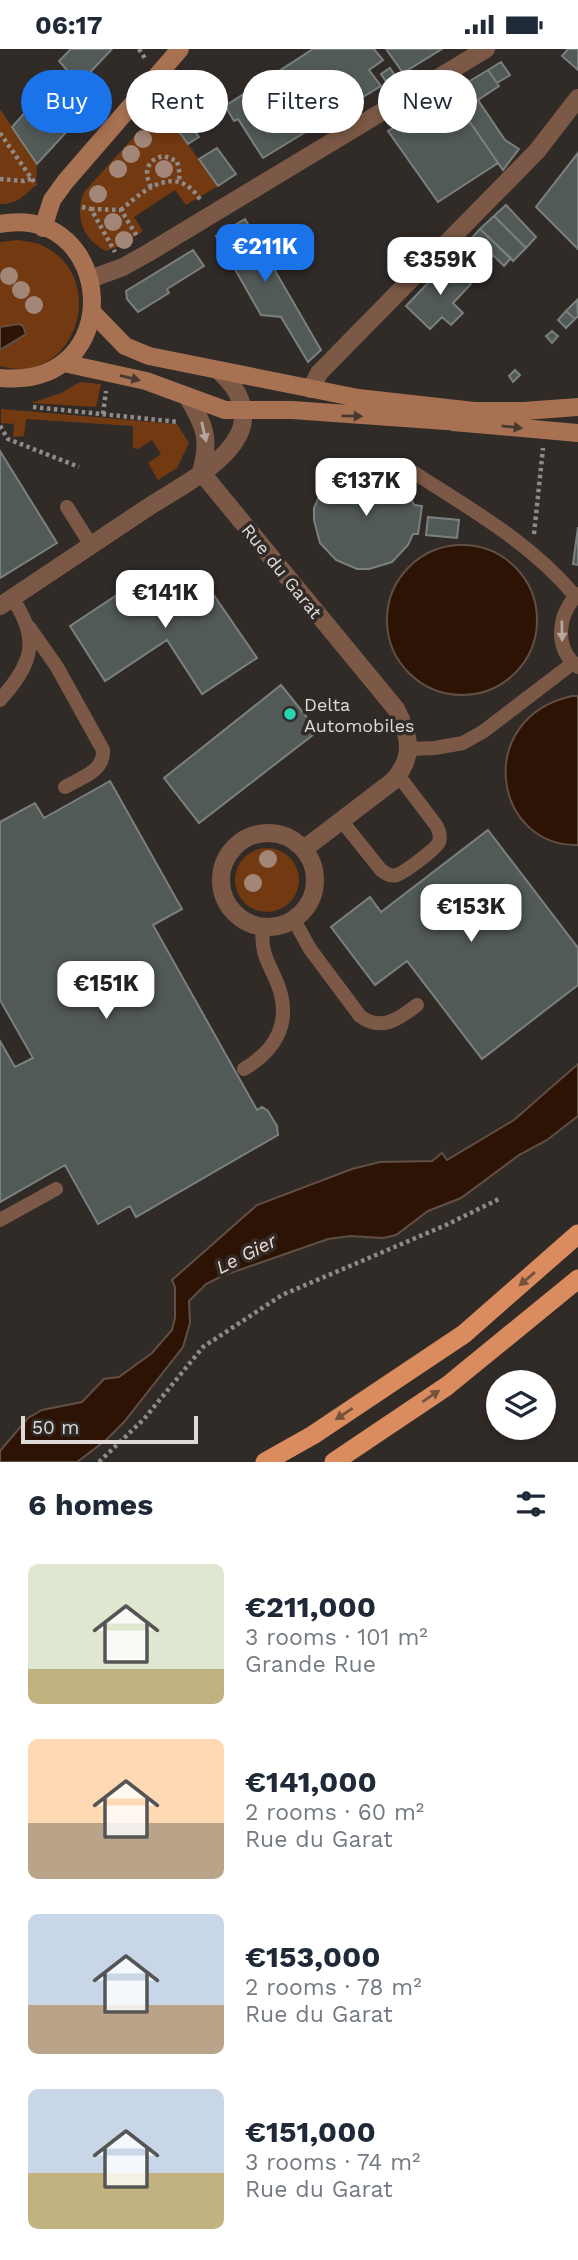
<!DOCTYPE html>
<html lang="en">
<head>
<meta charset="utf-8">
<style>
	body { margin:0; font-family:"Work Sans",sans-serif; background:#f6f6f7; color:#1f2937; height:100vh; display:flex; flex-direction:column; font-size:26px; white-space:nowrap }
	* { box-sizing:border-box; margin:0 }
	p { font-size:23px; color:#747a83 }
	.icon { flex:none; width:38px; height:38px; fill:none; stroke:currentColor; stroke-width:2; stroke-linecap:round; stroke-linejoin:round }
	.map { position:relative; height:1413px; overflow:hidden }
	.sheet { display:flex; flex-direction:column; background:#fff; flex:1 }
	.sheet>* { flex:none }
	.banner { position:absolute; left:21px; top:21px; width:537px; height:63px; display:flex; gap:14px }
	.fabs { position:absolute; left:486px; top:1321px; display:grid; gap:14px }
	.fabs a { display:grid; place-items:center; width:70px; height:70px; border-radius:50%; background:#fff; box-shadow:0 4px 10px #0003; font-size:35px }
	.scale { position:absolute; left:21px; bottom:18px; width:177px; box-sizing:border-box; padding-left:7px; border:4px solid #dedad8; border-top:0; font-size:19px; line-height:24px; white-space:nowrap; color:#dedad8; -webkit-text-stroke:5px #312b28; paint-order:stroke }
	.price { position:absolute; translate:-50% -60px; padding:0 16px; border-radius:14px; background:#fff; color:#222; font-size:23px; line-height:46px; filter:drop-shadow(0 2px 4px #0008) }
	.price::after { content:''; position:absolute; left:50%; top:42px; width:21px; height:16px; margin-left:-10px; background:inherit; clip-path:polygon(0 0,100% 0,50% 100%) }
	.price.current { background:#1a73e8; color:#fff }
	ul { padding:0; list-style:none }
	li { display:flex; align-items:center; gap:21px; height:175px; padding:0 28px }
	li span { display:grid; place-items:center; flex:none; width:196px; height:140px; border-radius:10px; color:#555 }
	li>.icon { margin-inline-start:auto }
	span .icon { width:84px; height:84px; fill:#fffc; stroke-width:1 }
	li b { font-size:30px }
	h2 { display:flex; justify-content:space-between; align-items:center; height:84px; padding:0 28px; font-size:30px }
	.tag { padding:0 24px; border-radius:32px; background:#fff; box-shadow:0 4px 10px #0003; font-size:24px; line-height:63px }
	.tag.current { background:#1a73e8; color:#fff }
	.status { display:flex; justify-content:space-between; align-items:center; height:49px; padding:0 35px; background:#fff; direction:ltr }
	.status svg { height:19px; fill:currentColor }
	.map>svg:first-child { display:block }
	.green { fill:#733910 }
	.water { fill:#2c1304; stroke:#614f44; stroke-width:2 }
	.building { fill:#525a57; stroke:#79807e; stroke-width:2 }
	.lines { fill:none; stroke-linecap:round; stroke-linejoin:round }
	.path { stroke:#8f8b88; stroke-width:4.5; stroke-dasharray:3.5 3.5; stroke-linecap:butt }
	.service { stroke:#7c5946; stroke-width:14 }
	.minor { stroke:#7c5946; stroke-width:18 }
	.secondary { stroke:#a87252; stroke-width:18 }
	.trunk { stroke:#da8c5f; stroke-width:19 }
	.tree { fill:#a28678 }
	.oneway { fill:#493930 }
	.oneway2 { fill:#b7a69e }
	.oneway3 { fill:#75523e }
	.poi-dot { fill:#26d5ae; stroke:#312b28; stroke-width:2.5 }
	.labels { text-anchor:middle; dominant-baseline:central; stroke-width:7; stroke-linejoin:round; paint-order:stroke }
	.street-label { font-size:18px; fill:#dedad8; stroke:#312b28 }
	.poi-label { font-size:18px; fill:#dedad8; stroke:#312b28; text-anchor:start }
	.water-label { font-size:19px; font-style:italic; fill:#f3dcd0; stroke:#312b28 }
</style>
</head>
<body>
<div class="status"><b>06:17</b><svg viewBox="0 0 49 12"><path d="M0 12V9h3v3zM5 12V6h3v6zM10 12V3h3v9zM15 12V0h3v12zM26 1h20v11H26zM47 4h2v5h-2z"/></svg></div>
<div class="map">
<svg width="578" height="1413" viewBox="0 0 578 1413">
	<rect width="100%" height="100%" fill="#312b28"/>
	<path class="green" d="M161,58L218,137L186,156L175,141L134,168L143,182L120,197L106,202C83,190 74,168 84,143Z
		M0,60L37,115L36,136C24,147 17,155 0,155Z
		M18,191C25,192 33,193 39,195C113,226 75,340 0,317V193Z
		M80,333L101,335L96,358L31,354L61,344Z
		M1,360L177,375L189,394L177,419L158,431L148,414L161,405L152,391L138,400L133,399V377L26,370L24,387L13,388L14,375L1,374Z
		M235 831a32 32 0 1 1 64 0a32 32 0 1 1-64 0Z"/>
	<path class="water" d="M19,275L23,277L26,285L0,301V278Z
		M387 571a75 75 0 1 1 150 0a75 75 0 1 1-150 0Z
		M572,647H578V796C493,798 473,669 572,647Z
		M578,1015V1067L547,1091L519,1106L461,1149L428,1162L396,1186L383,1189L350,1187L328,1190L222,1227L206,1235L189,1252L190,1274L183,1298L124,1373L106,1391L77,1413H0V1402L28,1369L42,1361L82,1353L104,1330L119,1328L152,1304L172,1281L175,1269V1238L172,1231L257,1156L352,1120L380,1113L432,1112L442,1104L447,1111L514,1071Z"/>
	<path class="building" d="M71,0H112L79,35L59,12Z
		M374,0L383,11L369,21L381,37L263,109L238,70L234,72L225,57L313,0Z
		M386,0H442L403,24Z
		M568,0H578V21L562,7Z
		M501,13L510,26L497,34L488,21Z
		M390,19L396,28L387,34L381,25Z
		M488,21L499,37L478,51L505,91L519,100L503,121L450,44Z
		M192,24L217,61L192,79L199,88L188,95L161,58Z
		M450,44L498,114L438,153L388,82Z
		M39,48L71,78L37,115L12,78Z
		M217,99L236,125L218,137L199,110Z
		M578,104V200L536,158Z
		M506,156L536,188L526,199L494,167Z
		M494,167L526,199L513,212L480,180Z
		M245,170L321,301L308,313L281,268L261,266L216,187Z
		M480,180L511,209L504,217L493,206L475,225L456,206Z
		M193,201L204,217L167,240L169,244L138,263L127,250L126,242Z
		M448,213L471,235L453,254L463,264L451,276L442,268L430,280L406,257Z
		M577,251L578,267L575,270L566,262Z
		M566,262L575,270L566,279L558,271Z
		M552,282L558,287L552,294L546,287Z
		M515,321L520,326L513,333L509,327Z
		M0,402L57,494L0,529Z
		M361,418L383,421L393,427L408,443L414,456L422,457L418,485H413L408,496L392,513L369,520H357L336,511L320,494L314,471V459L323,439L340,424Z
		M428,468L459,471L457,489L426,486Z
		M578,478V516L573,515Z
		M173,526L194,532L213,545L257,609L202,645L167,591L105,632L70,577L135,534L158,527Z
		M281,636L318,682L199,774L164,729Z
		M110,732L182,860L153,876L257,1061L262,1058L268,1062L277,1077L278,1086L136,1168L130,1157L98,1175L65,1116L0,1153V992L15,1018L33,1009L0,951V773L35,754L44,769Z
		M488,781L578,899V936L482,1010L407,912L375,936L331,878L370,848L381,863Z"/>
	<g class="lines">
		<path class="path" d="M139,0L146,11
			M0,84L36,136
			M0,130L24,132L31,130
			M151,138C143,123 147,110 164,107L177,112L180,126L178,133
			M82,158L91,160L115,203
			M91,160L121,161L138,189
			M121,161C145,140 177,113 201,152
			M33,358L179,373
			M103,365L106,342
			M0,377L8,390L79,418
			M534,485L543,399
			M99,1413L144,1370L203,1298L282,1246L446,1176L499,1150"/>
		<path class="service" d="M410,421C468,459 531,493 576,548
			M67,458L91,496
			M578,545C558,565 553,599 578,618
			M29,578L57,618L103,701C105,722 80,729 65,738
			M0,651C32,615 41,591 12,549
			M409,700L435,699L463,694L484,682L573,614
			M341,771L381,821C386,825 391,828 397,826C405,823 436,800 439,793C441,787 439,781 436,776L398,726
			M294,871L310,900L360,967C381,983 399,970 417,956
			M244,1020C276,1001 292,974 278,936C269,913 260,905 263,879
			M0,1171L56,1140"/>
		<path class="minor" d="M90,230L123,218L148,204L486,0
			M311,340L319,324L537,102L578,49
			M187,347C204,376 211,389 201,423
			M201,423L396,660C410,686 415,708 393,732L304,800
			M0,557C49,524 98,492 147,459C174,441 223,417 238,387C251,362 238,339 219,322
			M221 831a47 47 0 1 1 94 0a47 47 0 1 1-94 0Z"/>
		<path class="secondary" d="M0,175C115,154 130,341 0,329
			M43,179L52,151L65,133L180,0
			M93,264L125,297L149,307L358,349L474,362H524L578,358
			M64,314L146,332L225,361H292L446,372L471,363
			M453,373L578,384"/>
		<path class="trunk" d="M265,1413L313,1386L464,1285L578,1185
			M334,1413L447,1337L578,1230"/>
	</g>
	<g class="tree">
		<circle cx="157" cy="74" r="9"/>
		<circle cx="143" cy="90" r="9"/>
		<circle cx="131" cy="105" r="9"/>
		<circle cx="118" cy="120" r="9"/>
		<circle cx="164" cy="120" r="9"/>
		<circle cx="98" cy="145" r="9"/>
		<circle cx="113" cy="173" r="9"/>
		<circle cx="124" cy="191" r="9"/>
		<circle cx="9" cy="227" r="9"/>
		<circle cx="21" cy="241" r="9"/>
		<circle cx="34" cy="256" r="9"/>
		<circle cx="268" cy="810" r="9"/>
		<circle cx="253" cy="834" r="9"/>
	</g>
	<defs><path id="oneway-solid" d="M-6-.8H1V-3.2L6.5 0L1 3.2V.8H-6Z" transform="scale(1.75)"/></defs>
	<g class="oneway">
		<use href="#oneway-solid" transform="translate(130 329) rotate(14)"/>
		<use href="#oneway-solid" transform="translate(352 367) rotate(1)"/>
		<use href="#oneway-solid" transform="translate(512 378) rotate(6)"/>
	</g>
	<g class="oneway2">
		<use href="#oneway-solid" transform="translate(204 383) rotate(77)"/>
		<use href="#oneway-solid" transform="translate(562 582) rotate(89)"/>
	</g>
	<g class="oneway3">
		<use href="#oneway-solid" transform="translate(527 1230) rotate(139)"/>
		<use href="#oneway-solid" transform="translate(431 1347) rotate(-34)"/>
		<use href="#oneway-solid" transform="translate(344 1365) rotate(146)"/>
	</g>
	<circle class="poi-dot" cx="290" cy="665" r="7"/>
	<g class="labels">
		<g class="street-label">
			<text transform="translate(282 522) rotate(51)">Rue du Garat</text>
		</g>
		<g class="poi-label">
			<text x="304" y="655">Delta<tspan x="304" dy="21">Automobiles</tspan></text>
		</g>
		<g class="water-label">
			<text transform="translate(246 1205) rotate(-27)">Le Gier</text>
		</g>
	</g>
</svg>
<div class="fabs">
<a><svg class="icon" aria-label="layers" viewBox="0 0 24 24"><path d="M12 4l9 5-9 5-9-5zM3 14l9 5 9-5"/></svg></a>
</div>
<div class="scale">50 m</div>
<b class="price current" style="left:265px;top:235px">€211K</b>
<b class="price" style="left:440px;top:248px">€359K</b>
<b class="price" style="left:366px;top:469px">€137K</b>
<b class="price" style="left:165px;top:581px">€141K</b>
<b class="price" style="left:471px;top:895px">€153K</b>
<b class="price" style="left:106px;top:972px">€151K</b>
<div class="banner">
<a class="tag current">Buy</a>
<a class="tag">Rent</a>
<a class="tag">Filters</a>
<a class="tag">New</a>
</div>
</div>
<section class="sheet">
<h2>6 homes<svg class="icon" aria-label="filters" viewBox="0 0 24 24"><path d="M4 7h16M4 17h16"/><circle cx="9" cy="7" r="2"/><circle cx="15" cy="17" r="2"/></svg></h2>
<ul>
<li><span style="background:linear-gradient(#dfe7d0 75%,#c2b280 0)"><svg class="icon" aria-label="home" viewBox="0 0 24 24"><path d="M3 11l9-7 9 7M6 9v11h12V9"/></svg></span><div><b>€211,000</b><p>3 rooms · 101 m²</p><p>Grande Rue</p></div></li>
<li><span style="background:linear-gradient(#ffd9b3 60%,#b9a48a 0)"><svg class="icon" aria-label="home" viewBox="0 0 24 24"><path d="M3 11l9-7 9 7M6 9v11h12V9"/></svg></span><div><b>€141,000</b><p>2 rooms · 60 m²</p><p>Rue du Garat</p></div></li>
<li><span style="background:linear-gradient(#c9d6e8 65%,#b9a48a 0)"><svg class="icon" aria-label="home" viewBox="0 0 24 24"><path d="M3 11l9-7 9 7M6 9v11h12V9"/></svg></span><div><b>€153,000</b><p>2 rooms · 78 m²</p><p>Rue du Garat</p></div></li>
<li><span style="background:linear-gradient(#c9d6e8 60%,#c2b280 0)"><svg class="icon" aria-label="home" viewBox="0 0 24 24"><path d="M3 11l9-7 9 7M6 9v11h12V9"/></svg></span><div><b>€151,000</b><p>3 rooms · 74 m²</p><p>Rue du Garat</p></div></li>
</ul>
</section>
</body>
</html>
